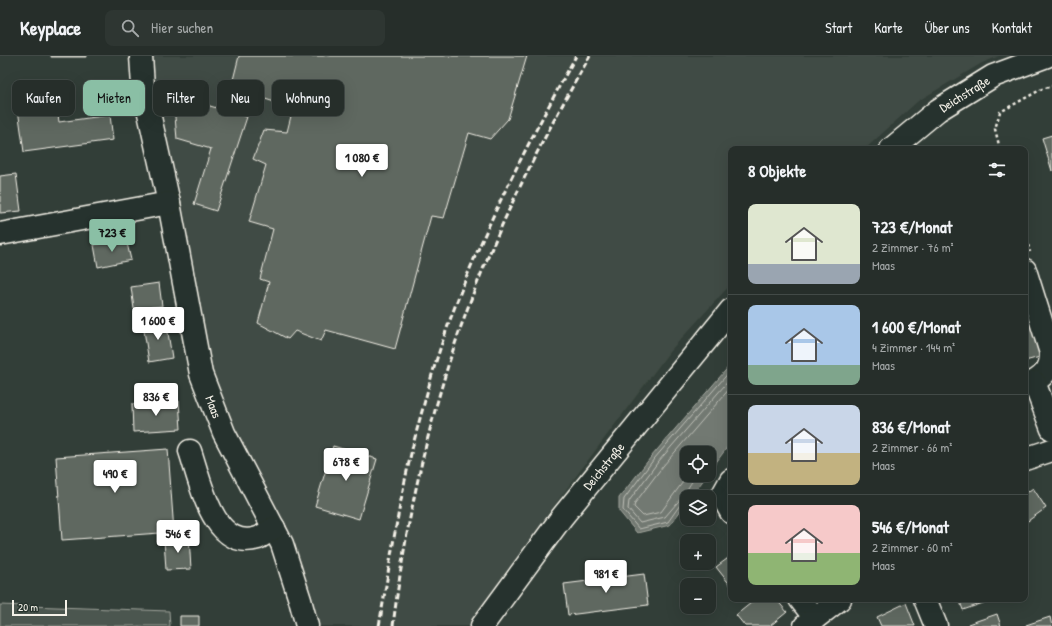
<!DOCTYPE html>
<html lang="de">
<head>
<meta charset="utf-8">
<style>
	body { margin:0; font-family:"Patrick Hand",sans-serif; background:#2e3632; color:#f1f3f6; height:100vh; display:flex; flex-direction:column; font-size:15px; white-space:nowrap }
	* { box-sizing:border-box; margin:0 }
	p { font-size:13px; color:#a4a8a8 }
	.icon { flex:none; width:22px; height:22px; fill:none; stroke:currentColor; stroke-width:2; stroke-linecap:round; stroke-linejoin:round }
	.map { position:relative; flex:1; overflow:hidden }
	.side { position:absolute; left:728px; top:90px; width:300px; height:456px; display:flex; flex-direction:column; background:#262e2a; border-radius:8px; box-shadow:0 4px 16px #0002,0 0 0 1px #424a47 }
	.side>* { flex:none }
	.banner { position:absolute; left:12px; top:24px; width:380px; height:36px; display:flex; gap:8px }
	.buttons { position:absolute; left:680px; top:390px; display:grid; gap:8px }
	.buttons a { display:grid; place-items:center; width:36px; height:36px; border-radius:8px; background:#262e2a; box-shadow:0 4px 16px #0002,0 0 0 1px #424a47; font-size:20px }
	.scale { position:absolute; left:12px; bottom:10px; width:55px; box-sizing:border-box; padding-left:4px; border:2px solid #f4f1e8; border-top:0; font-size:11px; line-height:14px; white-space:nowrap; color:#f4f1e8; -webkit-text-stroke:3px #26332d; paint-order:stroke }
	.price { position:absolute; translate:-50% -34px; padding:0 9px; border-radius:4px; background:#fff; color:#222; font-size:13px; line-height:26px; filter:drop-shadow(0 1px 2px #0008) }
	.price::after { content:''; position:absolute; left:50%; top:24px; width:12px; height:9px; margin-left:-6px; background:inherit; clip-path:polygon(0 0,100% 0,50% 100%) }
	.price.active { background:#8abfa5; color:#111 }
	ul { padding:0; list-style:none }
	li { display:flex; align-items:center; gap:12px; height:100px; padding:0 20px }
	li+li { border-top:1px solid #424a47 }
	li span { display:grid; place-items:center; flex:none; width:112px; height:80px; border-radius:8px; color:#555 }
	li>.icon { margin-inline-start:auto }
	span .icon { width:48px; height:48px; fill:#fffc; stroke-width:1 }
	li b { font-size:17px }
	h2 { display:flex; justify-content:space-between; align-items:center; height:48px; padding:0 20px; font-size:17px }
	.pill { padding:0 14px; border-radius:8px; background:#262e2a; box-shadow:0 4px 16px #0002,0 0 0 1px #424a47; font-size:14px; line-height:36px }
	.pill.active { background:#8abfa5; color:#111 }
	header { display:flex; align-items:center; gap:24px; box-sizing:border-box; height:56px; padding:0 20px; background:#262e2a; border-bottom:1px solid #424a47 }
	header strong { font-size:19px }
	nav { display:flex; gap:22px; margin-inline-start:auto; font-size:14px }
	.search { width:280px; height:36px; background:#2e3632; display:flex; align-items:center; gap:10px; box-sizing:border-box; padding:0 14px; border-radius:8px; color:#a4a8a8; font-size:15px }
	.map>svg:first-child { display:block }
	.built { fill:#404b44 }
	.green { fill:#4c564f; stroke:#a0a49c }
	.water { fill:#727972; stroke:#a6a9a1 }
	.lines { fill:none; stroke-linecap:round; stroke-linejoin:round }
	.shore { stroke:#c0c1b9; stroke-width:1 }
	.building { fill:#5f6861; stroke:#f4f1e8 }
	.minor-casing { stroke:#f4f1e8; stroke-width:25 }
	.major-casing { stroke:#f4f1e8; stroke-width:25 }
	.path { stroke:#f4f1e8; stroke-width:2.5; stroke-dasharray:3 3; stroke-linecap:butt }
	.minor { stroke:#26332d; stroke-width:22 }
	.major { stroke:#26332d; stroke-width:22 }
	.rail { stroke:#f4f1e8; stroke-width:3; stroke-dasharray:6 3; stroke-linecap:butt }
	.labels { text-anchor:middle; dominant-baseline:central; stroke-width:3; stroke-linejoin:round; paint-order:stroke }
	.street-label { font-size:13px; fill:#f4f1e8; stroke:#26332d }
</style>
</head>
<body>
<header>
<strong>Keyplace</strong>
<div class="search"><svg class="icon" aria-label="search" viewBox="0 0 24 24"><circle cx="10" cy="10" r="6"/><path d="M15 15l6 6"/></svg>Hier suchen</div>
<nav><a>Start</a><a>Karte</a><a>Über uns</a><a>Kontakt</a></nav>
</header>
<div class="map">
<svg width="1052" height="570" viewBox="0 0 1052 570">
	<rect width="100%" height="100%" fill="#323e38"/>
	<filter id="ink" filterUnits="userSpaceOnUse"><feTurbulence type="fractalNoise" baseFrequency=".025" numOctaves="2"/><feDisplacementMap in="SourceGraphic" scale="8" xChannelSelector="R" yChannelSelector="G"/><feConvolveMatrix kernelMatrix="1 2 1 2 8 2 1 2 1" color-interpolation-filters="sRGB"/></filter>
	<g filter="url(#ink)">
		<path class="built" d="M146,0H999L982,7L918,45L865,93H731V228L670,295L550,455L476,559L471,570H316L289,477L236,392L207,304Z"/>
		<path class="green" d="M0,549L169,555L170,570H0Z"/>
		<path class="water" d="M731,308V386L709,416V397H687V419H707L691,441H687V446L670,469L637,477L619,455V442L651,401Z"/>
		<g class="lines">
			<path class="shore" d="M688,419L661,456L643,460L634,451L635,447L663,410L731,331
				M696,419L683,440L665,461L640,467L628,453L629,445L658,406L731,322
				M687,444L682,446L668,466L639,473L623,454L624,443L654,403L731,314"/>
		</g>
		<path class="building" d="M51,0H86V1H51Z
			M239,0H527L508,63L490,83L469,77L444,162L431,160L395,293L326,274L321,285L295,275L288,283L258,267L269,226L260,223L273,173L249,166L266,109L253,103L264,74L287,76L293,52L231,32Z
			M35,36L37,47L56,45L59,66L110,59L113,84L24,96L16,39Z
			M173,39L247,61L216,155L194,148L211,93L177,83Z
			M1052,79V115L1042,82Z
			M16,118L21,155L0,157V120Z
			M126,183L131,204L98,211L94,189Z
			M159,227L162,250L134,253L131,231Z
			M1025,244L1040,301L1025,305Z
			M166,264L172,302L149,306L143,268Z
			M179,345L181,373L133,376L132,348Z
			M333,390L377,403L359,463L315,450Z
			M168,393L174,476L62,484L56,401Z
			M1033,432L1046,452L1025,467V438Z
			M189,481L191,513L166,514L164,483Z
			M731,500V530L716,511Z
			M644,518L648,549L568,559L564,528Z
			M756,543H776L787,556L770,570H745L736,559Z
			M959,543H988L989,545L963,554Z
			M906,547L915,570H881L877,561Z
			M997,558L1001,570H969L968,568Z
			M180,560H199V570H180Z
			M1050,561L1052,570H1026V569Z"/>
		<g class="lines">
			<g class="minor-casing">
				<g id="minor">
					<path id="s1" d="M141,0L143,30L169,147L201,318L224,377L282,488L300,544L307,570"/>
					<path d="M0,178L169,147"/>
					<path d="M1025,214L1051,297C1051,312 1046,318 1034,326"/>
					<path d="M1025,328L1034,326L1052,373"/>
					<path d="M190,395C200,424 213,496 258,482C263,480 269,475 274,472"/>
					<path d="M1025,403L1052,394"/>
					<path d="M731,424L722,440L731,456"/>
					<path d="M800,543L815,562"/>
					<path d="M925,543L936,570"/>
					<path d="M805,570L840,543"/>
				</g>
			</g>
			<g class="major-casing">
				<g id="major">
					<path id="s2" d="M891,93L938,54L993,20L1047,0"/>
					<path id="s3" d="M482,570L562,461L731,254"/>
				</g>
			</g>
			<path class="path" d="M1000,93L995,73L1000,56L1042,33L1052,30
				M1025,177L1030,196"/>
			<use href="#minor" class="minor"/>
			<use href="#major" class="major"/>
			<path class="rail" d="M379,570C389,514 397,457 410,402C416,375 424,349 431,322C464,209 519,103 576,0
				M393,570C405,471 427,370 459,276C493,179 539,88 590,0"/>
		</g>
	</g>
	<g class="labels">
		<g class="street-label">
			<text stroke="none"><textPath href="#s2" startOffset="92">Deichstraße</textPath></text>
			<text stroke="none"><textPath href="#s1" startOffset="359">Maas</textPath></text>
			<text stroke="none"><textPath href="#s3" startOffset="201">Deichstraße</textPath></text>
		</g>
	</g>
</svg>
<div class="buttons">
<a><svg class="icon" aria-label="locate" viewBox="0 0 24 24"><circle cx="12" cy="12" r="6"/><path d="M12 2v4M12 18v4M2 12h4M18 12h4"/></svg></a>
<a><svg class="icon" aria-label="layers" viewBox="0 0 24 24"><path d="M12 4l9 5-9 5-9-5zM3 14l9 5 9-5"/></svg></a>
<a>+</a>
<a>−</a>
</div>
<div class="scale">20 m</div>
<b class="price" style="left:362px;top:122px">1 080 €</b>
<b class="price active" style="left:112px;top:197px">723 €</b>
<b class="price" style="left:158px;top:285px">1 600 €</b>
<b class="price" style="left:156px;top:361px">836 €</b>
<b class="price" style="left:346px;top:426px">678 €</b>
<b class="price" style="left:115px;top:438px">490 €</b>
<b class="price" style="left:178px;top:498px">546 €</b>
<b class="price" style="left:606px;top:538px">981 €</b>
<div class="banner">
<a class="pill">Kaufen</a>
<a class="pill active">Mieten</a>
<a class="pill">Filter</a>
<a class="pill">Neu</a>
<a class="pill">Wohnung</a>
</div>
<section class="side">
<h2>8 Objekte<svg class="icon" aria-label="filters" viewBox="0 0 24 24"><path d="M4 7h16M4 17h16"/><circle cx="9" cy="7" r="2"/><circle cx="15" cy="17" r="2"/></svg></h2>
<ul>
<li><span style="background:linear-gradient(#dfe7d0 75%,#9aa5b1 0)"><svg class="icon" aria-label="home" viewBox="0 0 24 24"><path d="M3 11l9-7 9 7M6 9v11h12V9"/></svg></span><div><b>723 €/Monat</b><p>2 Zimmer · 76 m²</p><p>Maas</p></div></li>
<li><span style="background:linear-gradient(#a9c7e8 75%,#7fa58c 0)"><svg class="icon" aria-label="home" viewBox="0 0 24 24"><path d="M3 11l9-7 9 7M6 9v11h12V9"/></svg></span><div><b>1 600 €/Monat</b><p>4 Zimmer · 144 m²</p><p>Maas</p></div></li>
<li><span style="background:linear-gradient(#c9d6e8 60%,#c2b280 0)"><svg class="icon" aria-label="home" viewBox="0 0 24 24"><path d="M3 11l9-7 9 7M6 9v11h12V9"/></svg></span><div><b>836 €/Monat</b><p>2 Zimmer · 66 m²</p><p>Maas</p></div></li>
<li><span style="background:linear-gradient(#f6c9c9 60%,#8fb573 0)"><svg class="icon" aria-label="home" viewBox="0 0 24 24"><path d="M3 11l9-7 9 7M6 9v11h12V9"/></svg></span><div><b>546 €/Monat</b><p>2 Zimmer · 60 m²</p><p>Maas</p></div></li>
</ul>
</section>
</div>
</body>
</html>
